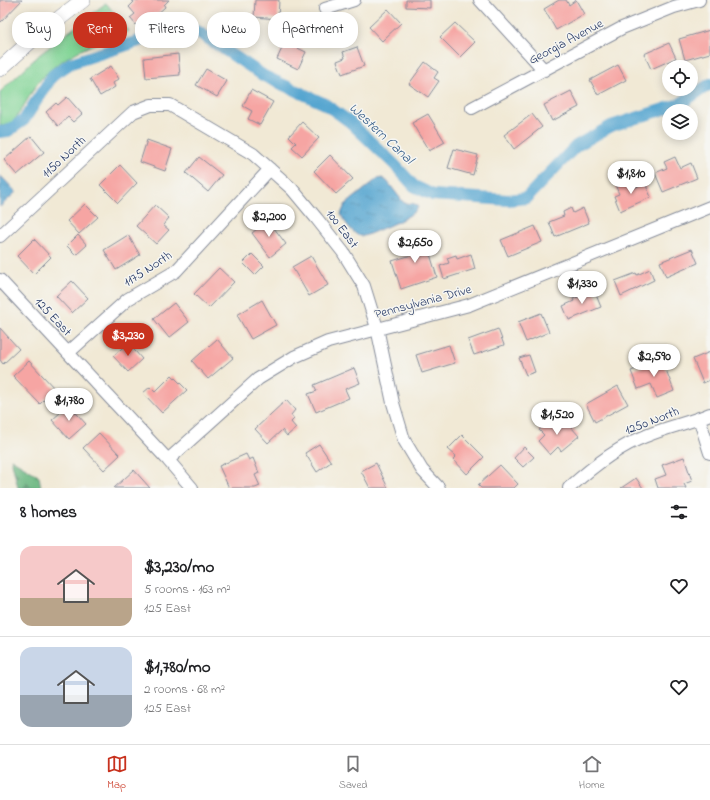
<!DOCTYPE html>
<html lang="en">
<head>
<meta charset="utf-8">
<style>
	body { margin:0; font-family:"Indie Flower",sans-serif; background:#f6f6f6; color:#202124; height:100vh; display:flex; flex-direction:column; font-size:15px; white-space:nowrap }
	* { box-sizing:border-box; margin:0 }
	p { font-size:13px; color:#757577 }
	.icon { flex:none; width:22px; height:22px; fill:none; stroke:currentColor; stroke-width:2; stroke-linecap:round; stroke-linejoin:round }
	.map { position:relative; height:488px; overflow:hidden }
	.drawer { display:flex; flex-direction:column; background:#fff; flex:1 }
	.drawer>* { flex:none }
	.guide { position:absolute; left:12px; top:12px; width:400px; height:36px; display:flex; gap:8px }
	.buttons { position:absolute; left:662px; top:60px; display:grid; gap:8px }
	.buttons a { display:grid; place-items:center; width:36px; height:36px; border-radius:50%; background:#fff; box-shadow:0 2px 10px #0003; font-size:20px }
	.price { position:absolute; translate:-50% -34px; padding:0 9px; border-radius:14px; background:#fff; color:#222; font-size:13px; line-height:26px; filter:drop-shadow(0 1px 2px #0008) }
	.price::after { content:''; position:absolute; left:50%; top:24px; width:12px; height:9px; margin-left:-6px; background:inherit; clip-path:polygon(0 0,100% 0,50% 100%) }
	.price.active { background:#c8321e; color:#fff }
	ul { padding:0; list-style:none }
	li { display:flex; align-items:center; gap:12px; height:100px; padding:0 20px }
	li+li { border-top:1px solid #e0e0e0 }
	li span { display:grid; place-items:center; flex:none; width:112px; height:80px; border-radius:12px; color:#555 }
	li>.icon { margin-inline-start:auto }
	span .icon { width:48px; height:48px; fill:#fffc; stroke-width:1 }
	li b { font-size:17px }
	h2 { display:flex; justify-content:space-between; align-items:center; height:48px; padding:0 20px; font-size:17px }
	.chip { padding:0 14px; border-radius:16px; background:#fff; box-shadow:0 2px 10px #0003; font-size:14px; line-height:36px }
	.chip.active { background:#c8321e; color:#fff }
	.menu { display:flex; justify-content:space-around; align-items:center; height:56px; border-top:1px solid #e0e0e0; background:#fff; font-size:11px; color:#757577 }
	.menu a { display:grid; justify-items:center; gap:2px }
	.menu .active { color:#c8321e }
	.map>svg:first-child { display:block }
	.green { fill:#81d495; stroke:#4e827a }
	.forest { fill:url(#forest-firs); stroke:#42726e }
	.water { fill:url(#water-ripples); stroke:#386a97 }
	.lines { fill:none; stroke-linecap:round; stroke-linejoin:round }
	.canal { stroke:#56a6d0; stroke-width:12 }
	.building { fill:#f6a5a3 }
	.minor-casing { stroke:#868c9a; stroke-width:14 }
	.tertiary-casing { stroke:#868c9a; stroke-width:16 }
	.path { stroke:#868c9a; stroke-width:2; stroke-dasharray:3 3; stroke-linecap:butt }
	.minor { stroke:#fff; stroke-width:12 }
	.tertiary { stroke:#fff; stroke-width:15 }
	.labels { text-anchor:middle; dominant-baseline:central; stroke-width:3; stroke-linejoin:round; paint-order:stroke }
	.street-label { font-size:13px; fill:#1b2f5e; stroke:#f6f6f2 }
	.water-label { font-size:14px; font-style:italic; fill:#305986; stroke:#f6f6f2 }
</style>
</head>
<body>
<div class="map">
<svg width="710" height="488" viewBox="0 0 710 488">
	<defs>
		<pattern id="forest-firs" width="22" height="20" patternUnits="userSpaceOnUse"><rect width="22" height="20" fill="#68b67e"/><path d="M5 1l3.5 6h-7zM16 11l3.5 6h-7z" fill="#55946a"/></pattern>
		<pattern id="water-ripples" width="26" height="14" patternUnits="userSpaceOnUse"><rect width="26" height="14" fill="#56a6d0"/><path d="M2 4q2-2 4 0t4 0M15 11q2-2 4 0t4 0" fill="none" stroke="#4688ac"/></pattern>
	</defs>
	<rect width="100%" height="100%" fill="#f6f6f2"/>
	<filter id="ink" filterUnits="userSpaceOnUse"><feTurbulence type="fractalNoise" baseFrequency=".025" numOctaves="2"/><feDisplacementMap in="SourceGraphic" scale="8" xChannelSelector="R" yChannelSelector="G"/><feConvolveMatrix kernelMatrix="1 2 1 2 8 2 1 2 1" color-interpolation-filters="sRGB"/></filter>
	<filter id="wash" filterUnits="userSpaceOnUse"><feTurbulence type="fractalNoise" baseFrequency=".012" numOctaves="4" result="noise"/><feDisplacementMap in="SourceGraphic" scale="16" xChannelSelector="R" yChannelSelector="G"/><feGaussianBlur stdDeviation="0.9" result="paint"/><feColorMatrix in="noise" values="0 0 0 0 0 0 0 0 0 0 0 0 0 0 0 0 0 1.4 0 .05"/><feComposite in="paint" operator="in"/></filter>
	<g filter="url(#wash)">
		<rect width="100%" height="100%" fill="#f1e9d5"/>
		<path class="green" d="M106,3L129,31C97,43 67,52 43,77C32,87 19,120 9,124C7,125 3,126 0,126V92L39,55Z"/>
		<path class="forest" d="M11,459L39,476L41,488H18Z"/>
		<path class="water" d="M0,175L16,192L0,207Z
			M382,178L387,181L404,203L415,204L418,207C414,217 378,230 367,235C365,235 363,237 361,236C354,236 343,220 341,214L345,205L377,179Z"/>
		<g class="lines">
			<path class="canal" d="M0,132L8,131L24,120L53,75L71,63L176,29L197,31L264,76L325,104L350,122L394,164L414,186L433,195L508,200L526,198L576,146L611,126L680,104L710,84"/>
		</g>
		<g id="blocks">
			<path class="building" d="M0,0H22L1,22L0,20Z
				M131,0H169L164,5L165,7L156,15L155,13L149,19L147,17L136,25L130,18L135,14L129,7L134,2Z
				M255,0H279L278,19L254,17Z
				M406,0H430V8L406,7Z
				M559,0H566L569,5L576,0L584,14L556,30L544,9Z
				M388,9L401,23L382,41L369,27Z
				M455,23L475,42L460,57L440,37Z
				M710,30V53L685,60L679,39Z
				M285,42L306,52L298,69L277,59Z
				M669,43L676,58L651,69L644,54Z
				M357,47L364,66L342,74L337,61L345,58L343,52Z
				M178,54L180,75L146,78L144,58Z
				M425,62L438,72L434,78L439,81L428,97L409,84Z
				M618,65L626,80L598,95L590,80Z
				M111,66L119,79L113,83L115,87L100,96L90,79Z
				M206,69L227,81L217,97L196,85Z
				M251,90L273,102L260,125L248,119L252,111L243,106Z
				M571,91L579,107L552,121L544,105Z
				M67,97L82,114L73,122L68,117L58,126L46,112L56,103L58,105Z
				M428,114L445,142L429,151L412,123Z
				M532,114L542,127L514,149L504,135Z
				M302,122L319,138L302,156L292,147L296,143L289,136Z
				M31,136L44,152L17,175L4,160Z
				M147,140L172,149L165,171L140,162Z
				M454,149L478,155L473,175L448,168Z
				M330,155L353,179L336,194L314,171Z
				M199,157L222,175L208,192L186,173Z
				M675,157L680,168L691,163L697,178L663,192L655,173L667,168L664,162Z
				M120,165L137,183L118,203L100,185Z
				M631,180L634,188L645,183L651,197L620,211L614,196L619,194L616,187Z
				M85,204L98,217L79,234L67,221Z
				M155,205L169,218L163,225L169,230L156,244L136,226Z
				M571,208L573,213L583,208L589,223L555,237L549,222L564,216L563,212Z
				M268,220L286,244L270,257L252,233Z
				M535,226L542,242L508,256L501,240Z
				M423,231L437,277L401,289L392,261L415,254L409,235Z
				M78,235L87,245L76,255L67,246Z
				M128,235L140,255L116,270L104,250Z
				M34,239L51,257L34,274L17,256Z
				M692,249L698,263L666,277L660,262Z
				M252,254L264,266L255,275L243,263Z
				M471,254L475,269L444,279L440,266L449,263L447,258L456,255L457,259Z
				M311,256L328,285L309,296L292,267Z
				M219,268L234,282L209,308L194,294Z
				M650,269L654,280L621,296L615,281L636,273L637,275Z
				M72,281L88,298L72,313L56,296Z
				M594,290L601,307L569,320L563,306L574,301L573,299Z
				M262,300L276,325L251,339L237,315Z
				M174,303L189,322L169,338L154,319Z
				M541,313L549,332L526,342L518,322Z
				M0,328L19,349L3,364L0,360Z
				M498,329L504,345L474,355L468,340Z
				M217,339L233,358L208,379L192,361Z
				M128,343L142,359L128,372L113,356Z
				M449,345L455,363L422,373L416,355Z
				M710,352V380L703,383L693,359Z
				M529,355L535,372L526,375L519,358Z
				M662,359L674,391L657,398L651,384L638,389L631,371Z
				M29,361L55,389L40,404L13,376Z
				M354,368L360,383L345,389L349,398L316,412L308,394L317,391L314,385Z
				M172,375L187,390L162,413L143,393L150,387L155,392Z
				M618,386L628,404L595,422L586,404Z
				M286,400L295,410L291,415L294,419L291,422L296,428L287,436L282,430L268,443L255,429Z
				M69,405L86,424L69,439L52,420Z
				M564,419L579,436L561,451L558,447L550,455L538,441L544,435L539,430L550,421L554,427Z
				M99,433L120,455L104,470L83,448Z
				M462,435L484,457L467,474L453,459L456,456L448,449Z
				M319,444L331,462L317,472L305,453Z
				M524,447L534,457L523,467L514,458Z
				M246,454L249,460L253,458L259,473L255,475L260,486L255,488H229L219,466Z
				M684,457L692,481L684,484L686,488H658L655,479L666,475L662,465Z
				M376,463L388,488H370L361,471Z
				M500,465L518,484L514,488H481L478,485Z
				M134,470L150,488H114Z
				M636,478L643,488H621Z"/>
		</g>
	</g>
	<g filter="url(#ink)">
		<use href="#blocks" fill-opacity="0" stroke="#868c9a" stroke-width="1"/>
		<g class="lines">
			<g class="minor-casing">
				<path id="minor" d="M480,0L544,70
					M325,9L354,0
					M472,108L622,28L674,7L699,0
					M0,236L133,112L151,105H170L253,154L292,189L317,219L343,252L364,286L377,328L393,403L404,440L422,470L439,488
					M0,280L168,460L192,488
					M68,353L128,299L176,271L270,169
					M699,418L710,453
					M168,460L258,379L294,357L328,342L469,305L710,207
					M569,488C592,467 617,447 646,436C667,427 689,423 710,414"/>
			</g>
			<g class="tertiary-casing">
				<path id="tertiary" d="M0,69L34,38L83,0"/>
			</g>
			<path class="path" d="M79,22L89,49
				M84,34L91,32"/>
			<use href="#minor" class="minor"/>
			<use href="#tertiary" class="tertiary"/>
		</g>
	</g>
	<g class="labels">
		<g class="street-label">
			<text transform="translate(566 42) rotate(-28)">Georgia Avenue</text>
			<text transform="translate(64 157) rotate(-43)">1150 North</text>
			<text transform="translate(342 229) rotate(53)">100 East</text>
			<text transform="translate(148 269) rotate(-33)">1175 North</text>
			<text transform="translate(423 302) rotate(-15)">Pennsylvania Drive</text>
			<text transform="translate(53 317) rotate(47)">125 East</text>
			<text transform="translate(652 421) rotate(-21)">1250 North</text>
		</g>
		<g class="water-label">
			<text transform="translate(381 134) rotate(43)">Western Canal</text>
		</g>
	</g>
</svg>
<div class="buttons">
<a><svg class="icon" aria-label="locate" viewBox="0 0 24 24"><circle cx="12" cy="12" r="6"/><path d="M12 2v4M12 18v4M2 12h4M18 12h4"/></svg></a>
<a><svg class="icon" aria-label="layers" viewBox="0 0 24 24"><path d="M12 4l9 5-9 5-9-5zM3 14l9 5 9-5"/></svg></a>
</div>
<b class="price" style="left:631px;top:195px">$1,810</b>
<b class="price" style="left:269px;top:238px">$2,200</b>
<b class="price" style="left:415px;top:264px">$2,650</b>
<b class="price" style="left:582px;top:305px">$1,330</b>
<b class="price active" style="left:128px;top:357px">$3,230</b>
<b class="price" style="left:654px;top:378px">$2,590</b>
<b class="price" style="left:69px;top:422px">$1,780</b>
<b class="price" style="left:557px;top:436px">$1,520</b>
<div class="guide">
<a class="chip">Buy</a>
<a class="chip active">Rent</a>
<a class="chip">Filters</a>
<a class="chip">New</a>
<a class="chip">Apartment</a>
</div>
</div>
<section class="drawer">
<h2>8 homes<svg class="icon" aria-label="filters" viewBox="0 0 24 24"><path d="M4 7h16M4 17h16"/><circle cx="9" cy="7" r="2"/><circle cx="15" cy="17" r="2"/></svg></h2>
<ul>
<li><span style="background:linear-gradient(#f6c9c9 65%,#b9a48a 0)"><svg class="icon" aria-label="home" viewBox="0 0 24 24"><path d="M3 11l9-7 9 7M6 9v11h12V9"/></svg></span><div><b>$3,230/mo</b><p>5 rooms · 163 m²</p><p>125 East</p></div><svg class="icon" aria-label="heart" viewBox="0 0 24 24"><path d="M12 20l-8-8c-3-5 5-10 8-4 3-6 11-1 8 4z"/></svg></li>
<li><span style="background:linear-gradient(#c9d6e8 60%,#9aa5b1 0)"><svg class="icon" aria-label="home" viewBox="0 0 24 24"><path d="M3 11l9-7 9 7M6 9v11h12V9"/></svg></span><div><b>$1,780/mo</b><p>2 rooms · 68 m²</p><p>125 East</p></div><svg class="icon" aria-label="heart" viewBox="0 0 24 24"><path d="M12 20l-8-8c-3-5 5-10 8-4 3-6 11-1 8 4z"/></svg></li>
</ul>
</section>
<nav class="menu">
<a class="active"><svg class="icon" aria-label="map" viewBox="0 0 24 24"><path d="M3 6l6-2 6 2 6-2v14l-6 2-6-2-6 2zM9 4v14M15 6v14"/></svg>Map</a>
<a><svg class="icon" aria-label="saved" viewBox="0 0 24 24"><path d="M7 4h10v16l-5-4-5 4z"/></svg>Saved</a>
<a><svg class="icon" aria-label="home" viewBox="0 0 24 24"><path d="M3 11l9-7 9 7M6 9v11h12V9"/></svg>Home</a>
</nav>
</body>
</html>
